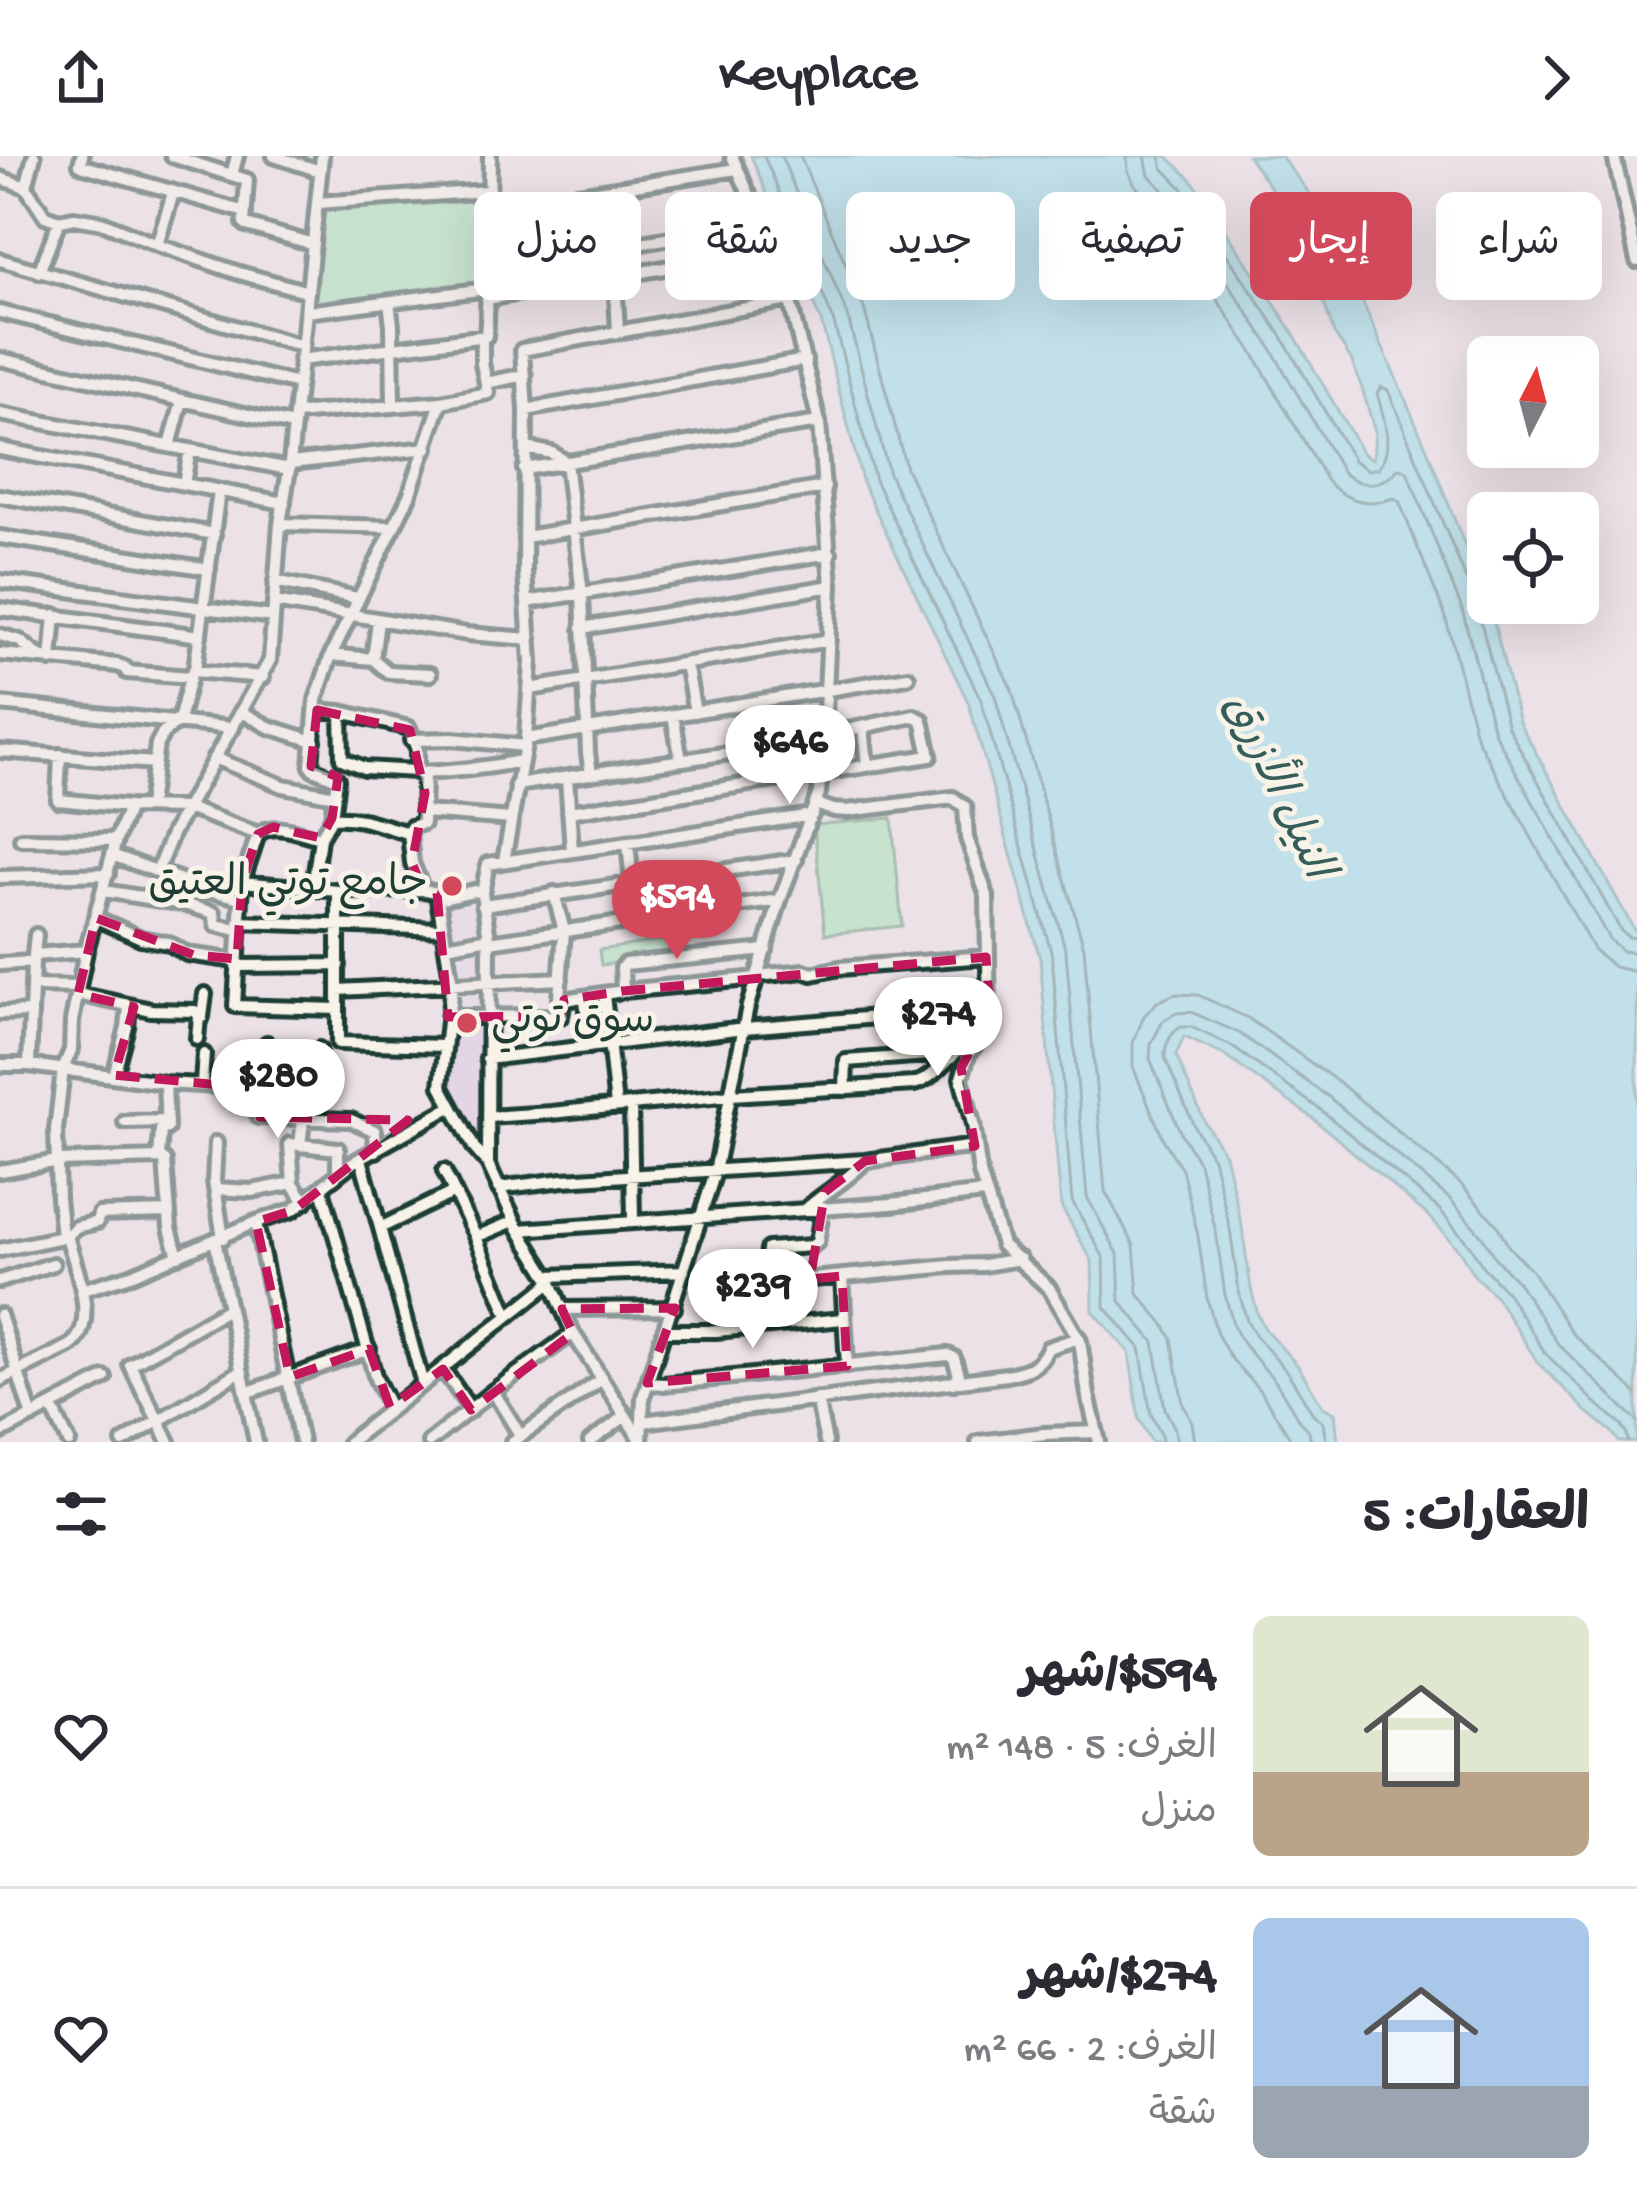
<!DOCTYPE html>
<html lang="ar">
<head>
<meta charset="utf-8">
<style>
	body { margin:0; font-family:"Gochi Hand","Playpen Sans Arabic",sans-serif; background:#f7f7f7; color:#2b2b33; direction:rtl; height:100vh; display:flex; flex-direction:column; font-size:45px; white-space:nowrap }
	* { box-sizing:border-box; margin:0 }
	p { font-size:39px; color:#7c7c81 }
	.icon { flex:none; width:66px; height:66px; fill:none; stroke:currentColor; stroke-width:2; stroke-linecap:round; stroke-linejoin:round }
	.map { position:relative; height:1286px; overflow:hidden; direction:ltr }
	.drawer { display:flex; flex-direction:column; background:#fff; flex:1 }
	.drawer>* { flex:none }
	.top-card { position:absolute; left:36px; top:36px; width:1566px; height:108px; direction:rtl; display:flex; gap:24px }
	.needle { width:78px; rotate:6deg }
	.fabs { position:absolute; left:1467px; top:180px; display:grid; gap:24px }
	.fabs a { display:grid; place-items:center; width:132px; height:132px; border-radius:18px; background:#fff; box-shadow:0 12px 48px #0002; font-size:60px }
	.price { position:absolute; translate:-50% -102px; padding:0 27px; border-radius:42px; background:#fff; color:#222; font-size:39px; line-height:78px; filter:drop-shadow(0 3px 6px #0008) }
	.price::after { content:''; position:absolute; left:50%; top:72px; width:36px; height:27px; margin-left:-18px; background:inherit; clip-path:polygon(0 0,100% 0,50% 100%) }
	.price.current { background:#d1495b; color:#fff }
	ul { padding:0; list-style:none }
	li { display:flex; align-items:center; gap:36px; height:300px; padding:0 48px }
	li+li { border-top:3px solid #e1e1e2 }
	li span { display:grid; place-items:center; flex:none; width:336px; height:240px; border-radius:18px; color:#555 }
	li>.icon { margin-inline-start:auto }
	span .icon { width:144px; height:144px; fill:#fffc; stroke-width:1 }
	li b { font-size:51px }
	h2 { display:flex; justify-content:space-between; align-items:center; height:144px; padding:0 48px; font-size:51px }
	.chip { padding:0 42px; border-radius:18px; background:#fff; box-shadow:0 12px 48px #0002; font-size:42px; line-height:108px }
	.chip.current { background:#d1495b; color:#fff }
	header { display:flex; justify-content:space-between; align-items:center; height:156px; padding:0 48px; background:#fff; font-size:54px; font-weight:600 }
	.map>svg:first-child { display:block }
	.built { fill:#e3d4e6 }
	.green { fill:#9be2b0; stroke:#5d9072; stroke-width:3 }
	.water { fill:#8fdeec; stroke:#629ea2; stroke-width:3 }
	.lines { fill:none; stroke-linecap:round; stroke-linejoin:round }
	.shore { stroke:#4c7d7e; stroke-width:3 }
	.minor-casing { stroke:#1f3d34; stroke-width:20 }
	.minor { stroke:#f7f3e8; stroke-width:10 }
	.marked { fill:none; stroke:#c2185b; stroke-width:9; stroke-dasharray:24 15; stroke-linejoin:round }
	.poi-dot { fill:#d1495b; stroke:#f7f3e8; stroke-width:4.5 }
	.labels { text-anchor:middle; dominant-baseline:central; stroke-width:10; stroke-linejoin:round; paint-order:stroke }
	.poi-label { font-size:42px; fill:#1f3d34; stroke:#f7f3e8; text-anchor:end }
	.water-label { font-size:45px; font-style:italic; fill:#355d59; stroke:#f7f3e8 }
</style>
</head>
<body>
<header><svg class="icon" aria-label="forward" viewBox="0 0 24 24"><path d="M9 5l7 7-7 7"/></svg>Keyplace<svg class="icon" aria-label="share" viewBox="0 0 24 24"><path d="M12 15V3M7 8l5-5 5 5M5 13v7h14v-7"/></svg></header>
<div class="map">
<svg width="1637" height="1286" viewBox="0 0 1637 1286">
	<rect width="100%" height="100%" fill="#ebe1e7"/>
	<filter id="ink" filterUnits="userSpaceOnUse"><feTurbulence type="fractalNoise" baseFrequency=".00833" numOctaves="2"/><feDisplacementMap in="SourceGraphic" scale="24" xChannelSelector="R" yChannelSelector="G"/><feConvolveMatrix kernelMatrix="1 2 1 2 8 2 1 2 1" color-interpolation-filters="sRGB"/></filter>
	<g filter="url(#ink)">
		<path class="built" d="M481,746L488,784V989L476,990L443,929L452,829L441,754Z"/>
		<path class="green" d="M486,41L485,130L309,151L320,52Z
			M892,662L902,770L825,778L814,669Z
			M683,781V798L601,809L599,794Z"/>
		<path class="water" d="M751,0H1167L1191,23L1291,173L1363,298L1373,303L1375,276L1363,235L1351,203L1334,177L1298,69L1248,0H1281L1316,46L1334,81L1427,293L1492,459L1519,566L1637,779V1286H1619L1612,1276L1586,1255L1537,1205L1496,1141L1473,1118L1461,1097L1431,1062L1314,963L1224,899L1184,881L1176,899L1205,967L1225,998L1242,1071L1251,1133L1258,1159L1265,1173L1298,1210L1323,1251L1335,1257L1338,1286H1152L1139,1263L1129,1196L1093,1155L1092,1105L1061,1050L1040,802L969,548L863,328L822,168Z"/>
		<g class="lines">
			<path class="shore" d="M764,0L833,163L875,324L981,544L1052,799L1072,1045L1104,1102L1105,1151L1140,1192L1151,1258L1161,1278L1162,1286
				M781,0L847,158L889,318L995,540L1066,796L1087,1041L1118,1098L1120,1145L1154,1186L1165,1253L1175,1273L1177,1286
				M800,0L864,152L906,312L1012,534L1084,792L1105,1035L1134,1089L1138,1138L1163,1167L1172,1183L1183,1248L1192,1266L1195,1286
				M1127,0L1128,15L1134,28L1156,52L1253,197L1327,325C1346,345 1368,351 1394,342L1399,345L1445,459L1477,583L1593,793L1614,811L1637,816
				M1145,0L1149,19L1170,41L1268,187L1343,317C1364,333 1382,331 1399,312L1407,315L1462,453L1494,576L1609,783L1622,795L1637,797
				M1160,0L1163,12L1182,32L1281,179L1353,304L1368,314L1379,312C1395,289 1383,261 1377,237L1381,231L1388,234L1476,447L1508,571L1621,775L1628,781L1637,782
				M1293,1286L1261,1236L1230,1201L1217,1178L1207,1142L1198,1080L1182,1013L1164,985L1133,911V887L1144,860L1157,846L1175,838L1198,839L1248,862L1341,928L1460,1027L1497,1069L1509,1091L1532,1115L1572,1177L1637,1238
				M1311,1286L1309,1275L1300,1266L1276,1226L1244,1189L1234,1171L1225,1139L1216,1076L1199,1007L1181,978L1150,903L1151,888L1163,865L1176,857L1191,856L1239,877L1330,942L1451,1044L1482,1080L1495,1102L1518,1126L1558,1188L1637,1265
				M1326,1286L1323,1266L1313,1258L1288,1217L1256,1180L1247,1165L1239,1136L1230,1073L1213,1002L1195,972L1165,902C1164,891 1170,877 1181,871H1191L1231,890L1321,954L1439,1053L1470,1090L1483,1111L1505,1134L1546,1198L1595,1246L1621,1268L1627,1278L1628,1286"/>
			<g class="minor-casing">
				<path id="minor" d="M82,0L80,8L84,10L245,56
					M172,0L247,24L244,67L246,69L313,88
					M274,0L320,15
					M1614,0L1637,105
					M232,19L237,0
					M0,22L26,31L45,60L59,65L74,62L104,67L157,89L239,117L308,136
					M26,31L34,0
					M317,47L322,0
					M489,52L737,13
					M157,89L173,37
					M0,104L302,190
					M488,114L762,66
					M39,116L59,65
					M615,121L618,176
					M487,133L306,156L317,47L488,35
					M487,143L773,93
					M389,146L392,169L393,250
					M0,156L298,228
					M0,203L293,269
					M300,204L486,180
					M486,227L525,219
					M526,254L805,204
					M0,258L289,313
					M295,258L441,246L488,237L482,207V182L486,180L487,166L490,0
					M170,290L182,245
					M526,292L552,297L566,306L582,438L588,597L591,618
					M0,293L284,347
					M290,307L427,292
					M524,313L819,266
					M184,328L190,294
					M0,340L214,378
					M280,368L394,371
					M0,381L209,413
					M525,381L825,331
					M0,425L273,461
					M275,425L357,442
					M274,446L467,478L530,483
					M527,446L830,397
					M0,453L200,480
					M582,472L831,430
					M0,479L20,485L39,500
					M0,498L117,509L125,512L127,516L190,521
					M331,499L373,503L388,516L430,518
					M373,503L378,465
					M51,504L55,459
					M686,508L695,556
					M193,515L263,521
					M530,533L829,484
					M0,548L233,572
					M317,554L341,556L409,572L417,594V617C452,616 485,612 521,605
					M242,556L269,571L314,585
					M341,556L342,603L364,612L416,615
					M673,559L681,604
					M863,571L867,609
					M526,583L908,521
					M411,584L452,583L525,590
					M0,595L155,607
					M60,599L58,644L129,651
					M214,602L283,630L335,640
					M567,622L572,695
					M516,629L823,583
					M816,648L833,654L847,655L953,642L965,651L967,682L987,740L989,870L968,899L961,922L973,968L980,1017L1002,1089L1049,1132L1080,1185L1088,1239L1099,1286
					M149,651L157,588L163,577L179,565L191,518L195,514L219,335
					M424,656L511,663
					M569,656L930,600L922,564L914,560L824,579
					M332,662C364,660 379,670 409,677L411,671L423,667L424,617
					M409,677L412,707L423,734
					M258,678L242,726L235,850L338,853
					M21,683L116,684
					M628,687L632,727
					M112,699L211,735L241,742
					M504,705L526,583L531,506L525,416L526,254L522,194L789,144
					M157,715L173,676L270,504L280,368L290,307L306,156
					M0,721L108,718
					M242,726L338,735L425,734L437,737L452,829L441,930L475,993L488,1008L519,1074L548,1120L573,1177L640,1283
					M313,732L320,682L332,662L337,623L313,613L311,610L316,544L331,499L409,340L441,246
					M104,735L184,748L214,757L216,769L238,774
					M338,735V887L445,890
					M439,743L474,735L482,737
					M483,749L796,704
					M96,762L141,782L168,787L187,798L237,805
					M239,766L443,773
					M489,786L780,744
					M446,790L489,782
					M34,799L36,779
					M0,808L33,806L34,799L86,795
					M236,810L339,809
					M758,820L804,815L812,818L839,812L986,801
					M33,830L78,831
					M338,834L561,823
					M623,835L622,812L625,808L766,794
					M78,838L151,854L195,855L200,861H202L205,838
					M604,838L616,950
					M585,842L589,891
					M564,844L623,835L758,822
					M0,857L31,856
					M448,861L561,860L564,844L559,842L564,775L554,737
					M197,883L199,861
					M267,887C254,914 251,932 258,961L351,964L375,975L376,995
					M487,903L745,872L877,861L955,849
					M0,909H29L165,927L252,932
					M29,909L33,806
					M114,919L127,871L129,850
					M202,927L204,898
					M845,933L846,905L955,897
					M631,949L633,1064
					M488,961L551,957L731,939L914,928C940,921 950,892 976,887
					M125,966L167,965
					M216,987L214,1025L223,1082
					M300,989L303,964C319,946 320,918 319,893
					M159,1002L161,974L167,972L165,927
					M361,1003L423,1228
					M488,1008L489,782L482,737L488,708L812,659
					M0,1015L58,1005L161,1002L165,1005L170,1072L178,1100
					M444,1015L476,1081L508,1159
					M498,1032L563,1024L865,1005L975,990
					M215,1033L252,1035L293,1027
					M322,1033L376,1223L390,1251
					M305,1046L293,1027L290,988L338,993V1018
					M823,1051L817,1086L812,1090L768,1093L764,1124L769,1127L791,1125L950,1110L984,1109L1020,1103
					M807,1052C826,1035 848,1024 865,1005
					M256,1066L301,1286
					M380,1072L454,1036
					M519,1074L891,1048L984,1037
					M62,1080L58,1042L56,974L63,913L71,894L72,865L86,795L116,684L129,651L187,652L258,678C274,665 302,678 320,682
					M67,1080L76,1071L97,1066L99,1058L169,1056
					M476,1081L514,1065
					M215,1084L256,1286
					M0,1094L67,1080C75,1110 100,1168 70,1190L0,1224
					M548,1120L684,1115
					M842,1120L847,1210
					M0,1125L53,1108
					M82,1134L131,1119L256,1066L293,1054L352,1007L451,951
					M562,1153L674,1152
					M0,1159L32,1261
					M667,1175H716L843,1163
					M443,1213L471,1254
					M647,1227L664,1228L948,1199L954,1202L959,1219L954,1227
					M493,1235L520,1279
					M246,1237L369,1193
					M817,1243L826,1286
					M52,1251L69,1286
					M643,1266L1007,1219C1026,1215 1039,1212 1048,1192L1079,1182
					M0,1277L105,1222
					M123,1286L241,1215
					M169,1286L130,1209L228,1153
					M349,1286L550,1127
					M429,1286L493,1235L573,1177
					M512,1286L602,1223
					M590,1286L624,1261
					M641,1286L643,1241L715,1016L748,850L780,744L819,637L824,579L831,430L819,266L786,129L773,93L732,0
					M978,1286L1044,1278L1096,1276"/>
			</g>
			<use href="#minor" class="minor"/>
		</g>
	</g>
	<path d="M0 0H1637V1286H0ZM317,554L410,574L425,637L412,707L422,731L437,737L448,861L561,860L564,844L623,835L986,801L990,857L961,912L975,990L865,1005L825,1036L810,1123L842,1120L847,1210L647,1227L675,1152L562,1153L573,1177L471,1254L443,1213L390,1251L369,1193L290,1221L256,1066L294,1054L408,964L260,961L252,932L114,919L134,851L78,838L96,762L194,799L237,803L242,726L258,678L273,671L321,682L332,662L338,621L311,610Z" fill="#ebe1e7" fill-opacity=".55" fill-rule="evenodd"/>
	<path class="marked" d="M317,554L410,574L425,637L412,707L422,731L437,737L448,861L561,860L564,844L623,835L986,801L990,857L961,912L975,990L865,1005L825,1036L810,1123L842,1120L847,1210L647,1227L675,1152L562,1153L573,1177L471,1254L443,1213L390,1251L369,1193L290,1221L256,1066L294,1054L408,964L260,961L252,932L114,919L134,851L78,838L96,762L194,799L237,803L242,726L258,678L273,671L321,682L332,662L338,621L311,610Z"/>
	<g class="poi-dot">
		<circle cx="452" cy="730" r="12"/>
		<circle cx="467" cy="867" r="12"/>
	</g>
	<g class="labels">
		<g class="poi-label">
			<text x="428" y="730">جامع توتي العتيق</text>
			<text x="491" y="867" text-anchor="start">سوق توتي</text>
		</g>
		<g class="water-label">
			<text transform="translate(1275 631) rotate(65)">النيل الأزرق</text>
		</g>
	</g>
</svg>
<div class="fabs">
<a><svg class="needle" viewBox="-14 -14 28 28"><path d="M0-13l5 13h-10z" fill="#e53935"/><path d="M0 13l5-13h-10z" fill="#7c7c81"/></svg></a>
<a><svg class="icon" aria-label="locate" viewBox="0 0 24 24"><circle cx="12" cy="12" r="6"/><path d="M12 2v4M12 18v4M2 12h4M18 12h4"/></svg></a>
</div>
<b class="price" style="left:790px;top:651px">$646</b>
<b class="price current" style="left:677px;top:806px">$594</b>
<b class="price" style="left:938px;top:923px">$274</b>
<b class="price" style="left:278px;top:985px">$280</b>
<b class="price" style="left:753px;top:1195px">$239</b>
<div class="top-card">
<a class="chip">شراء</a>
<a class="chip current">إيجار</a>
<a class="chip">تصفية</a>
<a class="chip">جديد</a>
<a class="chip">شقة</a>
<a class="chip">منزل</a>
</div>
</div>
<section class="drawer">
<h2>العقارات: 5<svg class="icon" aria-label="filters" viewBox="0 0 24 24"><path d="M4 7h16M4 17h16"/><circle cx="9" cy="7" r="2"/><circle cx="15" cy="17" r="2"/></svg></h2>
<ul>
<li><span style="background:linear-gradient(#dfe7d0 65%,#b9a48a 0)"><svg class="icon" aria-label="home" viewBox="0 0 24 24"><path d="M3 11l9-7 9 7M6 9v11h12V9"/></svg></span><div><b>$594/شهر</b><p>الغرف: 5 · 148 m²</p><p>منزل</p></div><svg class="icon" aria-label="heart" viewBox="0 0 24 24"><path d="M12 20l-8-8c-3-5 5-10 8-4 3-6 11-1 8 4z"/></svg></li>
<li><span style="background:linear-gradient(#a9c7e8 70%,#9aa5b1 0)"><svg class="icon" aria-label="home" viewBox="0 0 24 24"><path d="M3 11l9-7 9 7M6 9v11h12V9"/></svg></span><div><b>$274/شهر</b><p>الغرف: 2 · 66 m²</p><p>شقة</p></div><svg class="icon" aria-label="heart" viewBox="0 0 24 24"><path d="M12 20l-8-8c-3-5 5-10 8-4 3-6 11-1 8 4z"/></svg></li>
</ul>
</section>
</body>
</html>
